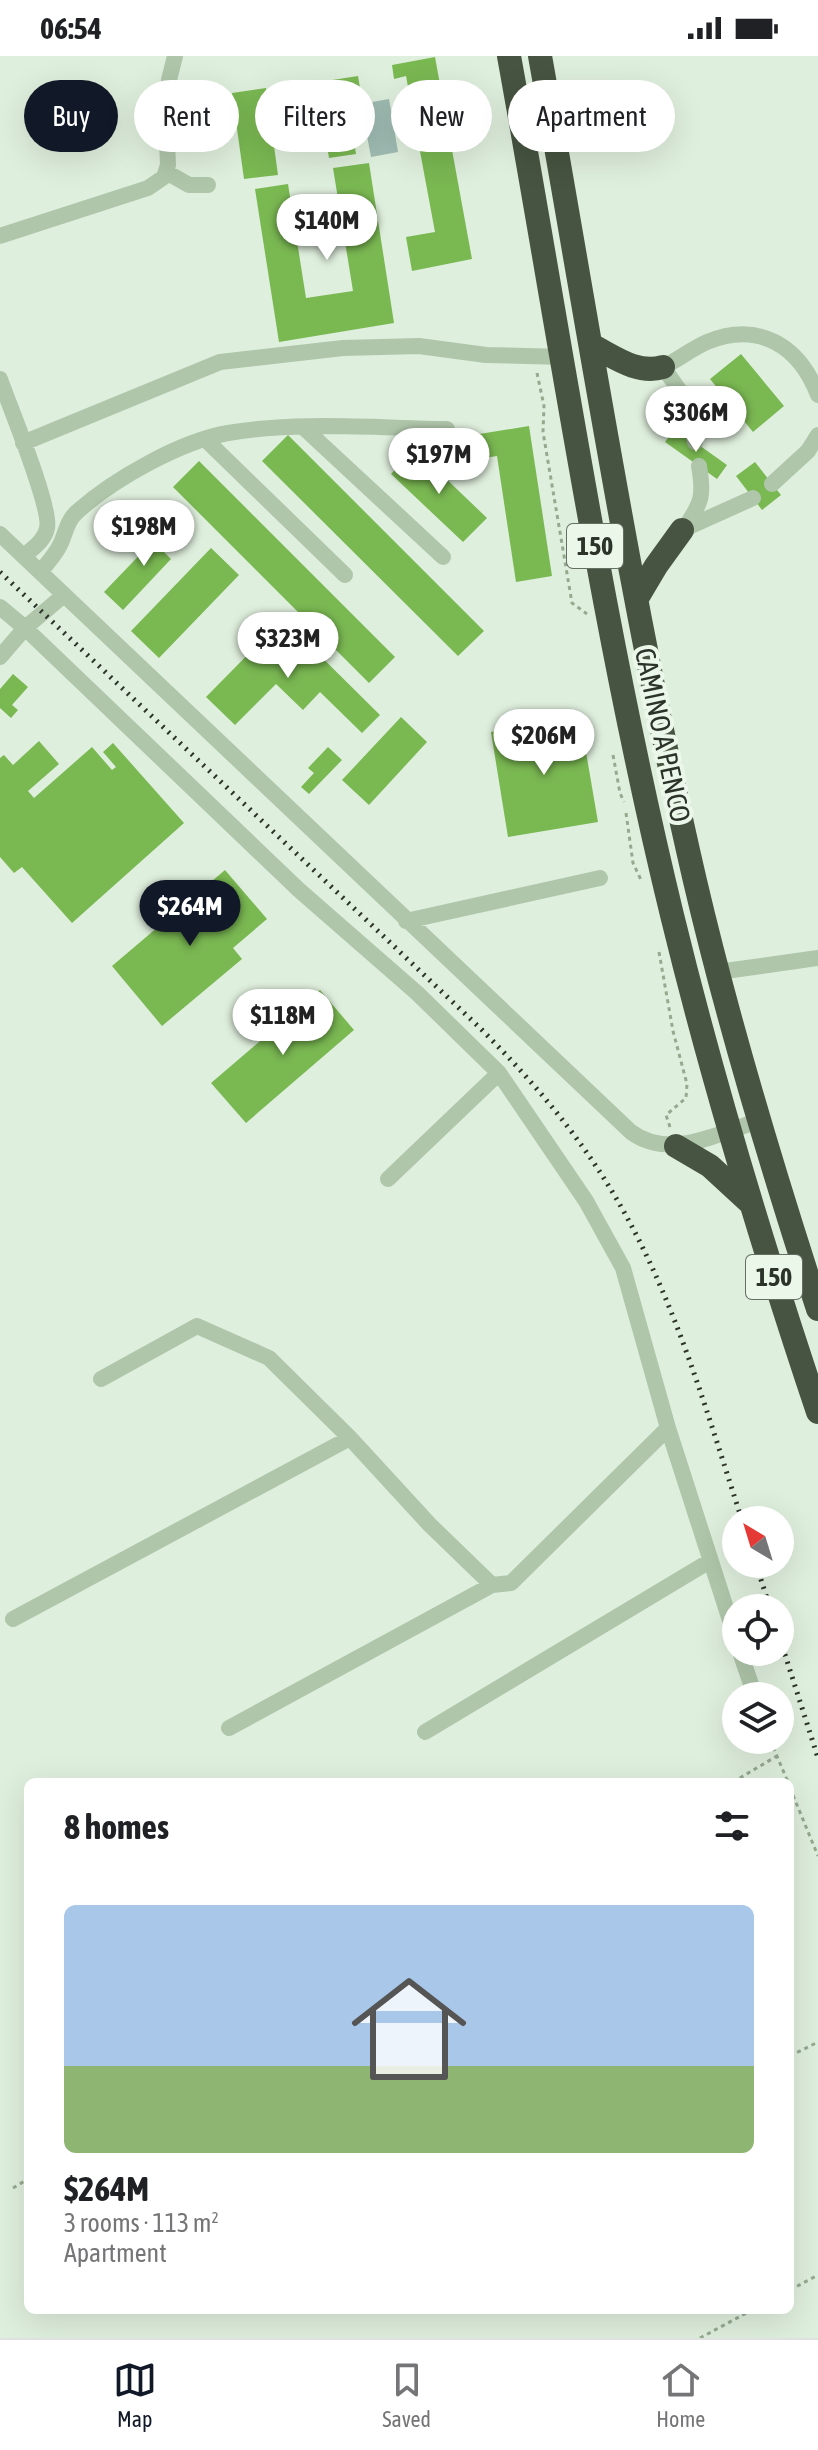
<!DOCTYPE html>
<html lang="en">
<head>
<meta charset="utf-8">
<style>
	body { margin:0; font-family:"Asap Condensed",sans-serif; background:#f2f2f2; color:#202124; height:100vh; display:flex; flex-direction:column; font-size:30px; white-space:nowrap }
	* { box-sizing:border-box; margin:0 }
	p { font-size:26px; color:#757577 }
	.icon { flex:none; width:44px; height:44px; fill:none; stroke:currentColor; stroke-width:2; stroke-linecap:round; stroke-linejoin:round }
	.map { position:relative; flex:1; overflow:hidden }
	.drawer { position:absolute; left:24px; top:1722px; width:770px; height:536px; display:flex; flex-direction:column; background:#fff; border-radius:12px; box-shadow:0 8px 32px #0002 }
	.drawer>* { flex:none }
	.guide { position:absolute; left:24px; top:24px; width:770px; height:72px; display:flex; gap:16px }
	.needle { width:52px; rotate:322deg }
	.controls { position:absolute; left:722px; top:1450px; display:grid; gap:16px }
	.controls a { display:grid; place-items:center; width:72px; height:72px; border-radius:50%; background:#fff; box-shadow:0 8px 32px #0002; font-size:40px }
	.price { position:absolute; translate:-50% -68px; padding:0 18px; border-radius:28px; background:#fff; color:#222; font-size:26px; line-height:52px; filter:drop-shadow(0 2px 4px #0008) }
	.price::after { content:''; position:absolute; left:50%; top:48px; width:24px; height:18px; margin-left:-12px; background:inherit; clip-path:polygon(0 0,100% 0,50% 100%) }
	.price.on { background:#111827; color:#fff }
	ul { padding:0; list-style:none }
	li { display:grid; align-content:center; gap:16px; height:424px; padding:0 40px }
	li+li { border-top:2px solid #e0e0e0 }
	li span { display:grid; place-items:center; height:248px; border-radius:12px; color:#555 }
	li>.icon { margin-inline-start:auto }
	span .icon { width:144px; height:144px; fill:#fffc; stroke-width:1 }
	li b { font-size:34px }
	h2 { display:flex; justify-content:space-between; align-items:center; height:96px; padding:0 40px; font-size:34px }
	.pill { padding:0 28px; border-radius:36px; background:#fff; box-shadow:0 8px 32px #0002; font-size:28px; line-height:72px }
	.pill.on { background:#111827; color:#fff }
	.status { display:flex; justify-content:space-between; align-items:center; height:56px; padding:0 40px; background:#fff; direction:ltr }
	.status svg { height:22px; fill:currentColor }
	.tab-bar { display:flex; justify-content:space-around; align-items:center; height:112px; border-top:2px solid #e0e0e0; background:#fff; font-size:22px; color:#757577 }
	.tab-bar a { display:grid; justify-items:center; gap:4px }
	.tab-bar .on { color:#111827 }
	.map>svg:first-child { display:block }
	.green { fill:#9fbcb3 }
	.building { fill:#7ab852 }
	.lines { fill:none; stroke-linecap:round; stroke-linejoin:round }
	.path { stroke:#94aa8f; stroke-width:3; stroke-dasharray:4 4; stroke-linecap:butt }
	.minor { stroke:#afc6aa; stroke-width:16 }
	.highway { stroke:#475441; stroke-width:24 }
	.rail { stroke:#2c3429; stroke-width:5; stroke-dasharray:2 6; stroke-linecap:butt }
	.labels { text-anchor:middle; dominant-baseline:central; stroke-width:8; stroke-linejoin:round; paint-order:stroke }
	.shield { fill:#eaf7e9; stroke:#656e63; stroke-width:2 }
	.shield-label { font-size:26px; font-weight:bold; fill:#2c3429 }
	.street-label { font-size:28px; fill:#2c3429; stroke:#eaf7e9 }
</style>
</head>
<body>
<div class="status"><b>06:54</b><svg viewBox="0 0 49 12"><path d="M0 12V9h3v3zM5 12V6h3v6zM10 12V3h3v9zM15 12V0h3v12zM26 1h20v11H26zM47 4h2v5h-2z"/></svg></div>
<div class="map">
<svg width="818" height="2282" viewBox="0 0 818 2282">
	<rect width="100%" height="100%" fill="#dfefdd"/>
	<path class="green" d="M389,43L398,96L371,101L361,48Z"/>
	<path class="building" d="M435,1L472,203L412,215L406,181L435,176L406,20L394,23L392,9Z
		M358,20L361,38L347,40L356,98L329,102L320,48L310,50L307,28Z
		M266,32L278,119L244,123L232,37Z
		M369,107L394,267L279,286L255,133L288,128L306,242L353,235L333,112Z
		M741,298L784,350L753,376L710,323Z
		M529,370L552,520L516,526L497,400L471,404L467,380Z
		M675,372L727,409L717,423L665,386Z
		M288,379L484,575L458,600L262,405Z
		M415,393L487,462L463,486L391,418Z
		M199,405L395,601L369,627L173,431Z
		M755,406L781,439L762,454L736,420Z
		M176,461L185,470L162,494L171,503L123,554L104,536Z
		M211,492L239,519L159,602L131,575Z
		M283,563L380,659L362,677L320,636L303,654L276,628L235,669L206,641Z
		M13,618L28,631L12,649L18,654L11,662L0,652V633Z
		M401,661L427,686L369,749L342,724Z
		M580,661L598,766L508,781L491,676Z
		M39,685L59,708L28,735L34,742L92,691L112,714L116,711L103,696L113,687L184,767L72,867L22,811L14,817L0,801V702L4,699L13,709Z
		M328,691L342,704L309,738L301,731L314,717L308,712Z
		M225,814L267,863L233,892L242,903L162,970L112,910Z
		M320,934L354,974L246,1067L211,1027Z"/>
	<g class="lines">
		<path class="path" d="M537,317L544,350L543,376L572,547L587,558
			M613,699L620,737L624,746
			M626,757L633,807L642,826
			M659,896L673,975L687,1028L686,1042L666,1059L670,1071
			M770,1684L788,1726
			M733,1726L777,1700
			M790,1732L818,1800
			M790,2000L818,1986
			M13,2132L28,2123
			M790,2234L818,2219
			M700,2282L752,2254"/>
		<path class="minor" d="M166,116L189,129H208
			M0,180L148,132L164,121L168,109L166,60L169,24L175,0
			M0,323C9,349 52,452 47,472C45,484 33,492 24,500
			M304,372L443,501
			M205,383L345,519
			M695,386L684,341L663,311C678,304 691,293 707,286C758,265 799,289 818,339
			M23,387L220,306L343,292L419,290L486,299L564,301
			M772,428L808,395L818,379
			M686,470C702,446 704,439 699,410
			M682,474L753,442
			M0,478L631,1076C669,1104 717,1078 758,1065
			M40,516C48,507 56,498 61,487C66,475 68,463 78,455C114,423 181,385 228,377C297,365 376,372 447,373
			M64,539L25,572L299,834L417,937L499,1017L586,1145L623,1212L668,1372L736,1583
			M0,551L25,572L0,601
			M406,865L600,822
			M718,916L818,902
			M388,1123L499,1017
			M101,1323L197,1270L269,1302L350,1382L429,1468L492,1529L511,1527L668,1372
			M13,1563L350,1382
			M740,1596L755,1640
			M229,1672L492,1529
			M425,1676L710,1505"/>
		<path class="highway" d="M509,0C561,287 603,576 672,859C713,1027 763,1192 818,1356
			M540,0C589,275 632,553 695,825C729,970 772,1112 818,1253
			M591,289C613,300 637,319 663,311
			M637,542L656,510L682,474
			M676,1090L710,1110L748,1145"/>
		<path class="rail" d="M0,516L480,972C531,1023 579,1079 616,1142C675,1242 706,1354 742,1464
			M756,1508L770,1552
			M780,1583L818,1702"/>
	</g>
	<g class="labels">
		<g class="shield">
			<rect x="567" y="468" width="56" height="44" rx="6"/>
			<rect x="746" y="1199" width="56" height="44" rx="6"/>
		</g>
		<g class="shield-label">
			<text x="595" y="490">150</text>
			<text x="774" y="1221">150</text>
		</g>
		<g class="street-label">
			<text transform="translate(663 679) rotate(78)">CAMINO A PENCO</text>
		</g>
	</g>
</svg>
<div class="controls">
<a><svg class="needle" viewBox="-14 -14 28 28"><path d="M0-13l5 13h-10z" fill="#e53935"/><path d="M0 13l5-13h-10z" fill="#757577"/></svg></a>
<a><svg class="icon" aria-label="locate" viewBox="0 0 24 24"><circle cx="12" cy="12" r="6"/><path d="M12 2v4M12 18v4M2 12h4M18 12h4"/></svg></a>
<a><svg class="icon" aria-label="layers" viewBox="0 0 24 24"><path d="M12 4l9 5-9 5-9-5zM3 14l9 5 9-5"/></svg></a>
</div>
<b class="price" style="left:327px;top:206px">$140M</b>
<b class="price" style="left:696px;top:398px">$306M</b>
<b class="price" style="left:439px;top:440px">$197M</b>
<b class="price" style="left:144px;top:512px">$198M</b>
<b class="price" style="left:288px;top:624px">$323M</b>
<b class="price" style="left:544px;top:721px">$206M</b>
<b class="price on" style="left:190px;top:892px">$264M</b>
<b class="price" style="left:283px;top:1001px">$118M</b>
<div class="guide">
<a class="pill on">Buy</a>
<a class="pill">Rent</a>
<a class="pill">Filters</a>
<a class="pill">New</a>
<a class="pill">Apartment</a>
</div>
<section class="drawer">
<h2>8 homes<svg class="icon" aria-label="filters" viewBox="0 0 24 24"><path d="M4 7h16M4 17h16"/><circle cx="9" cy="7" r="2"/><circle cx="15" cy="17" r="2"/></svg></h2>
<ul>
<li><span style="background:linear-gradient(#a9c7e8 65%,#8fb573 0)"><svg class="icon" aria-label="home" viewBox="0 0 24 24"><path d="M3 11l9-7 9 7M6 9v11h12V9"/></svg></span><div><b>$264M</b><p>3 rooms · 113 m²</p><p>Apartment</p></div></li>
</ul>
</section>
</div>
<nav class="tab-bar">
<a class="on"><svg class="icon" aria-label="map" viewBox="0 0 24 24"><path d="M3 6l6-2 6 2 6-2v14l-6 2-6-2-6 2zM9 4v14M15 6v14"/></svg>Map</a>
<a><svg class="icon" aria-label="saved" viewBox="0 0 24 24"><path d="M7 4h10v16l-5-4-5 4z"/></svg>Saved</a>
<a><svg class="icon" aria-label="home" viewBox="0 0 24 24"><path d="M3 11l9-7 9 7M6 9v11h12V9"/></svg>Home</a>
</nav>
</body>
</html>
